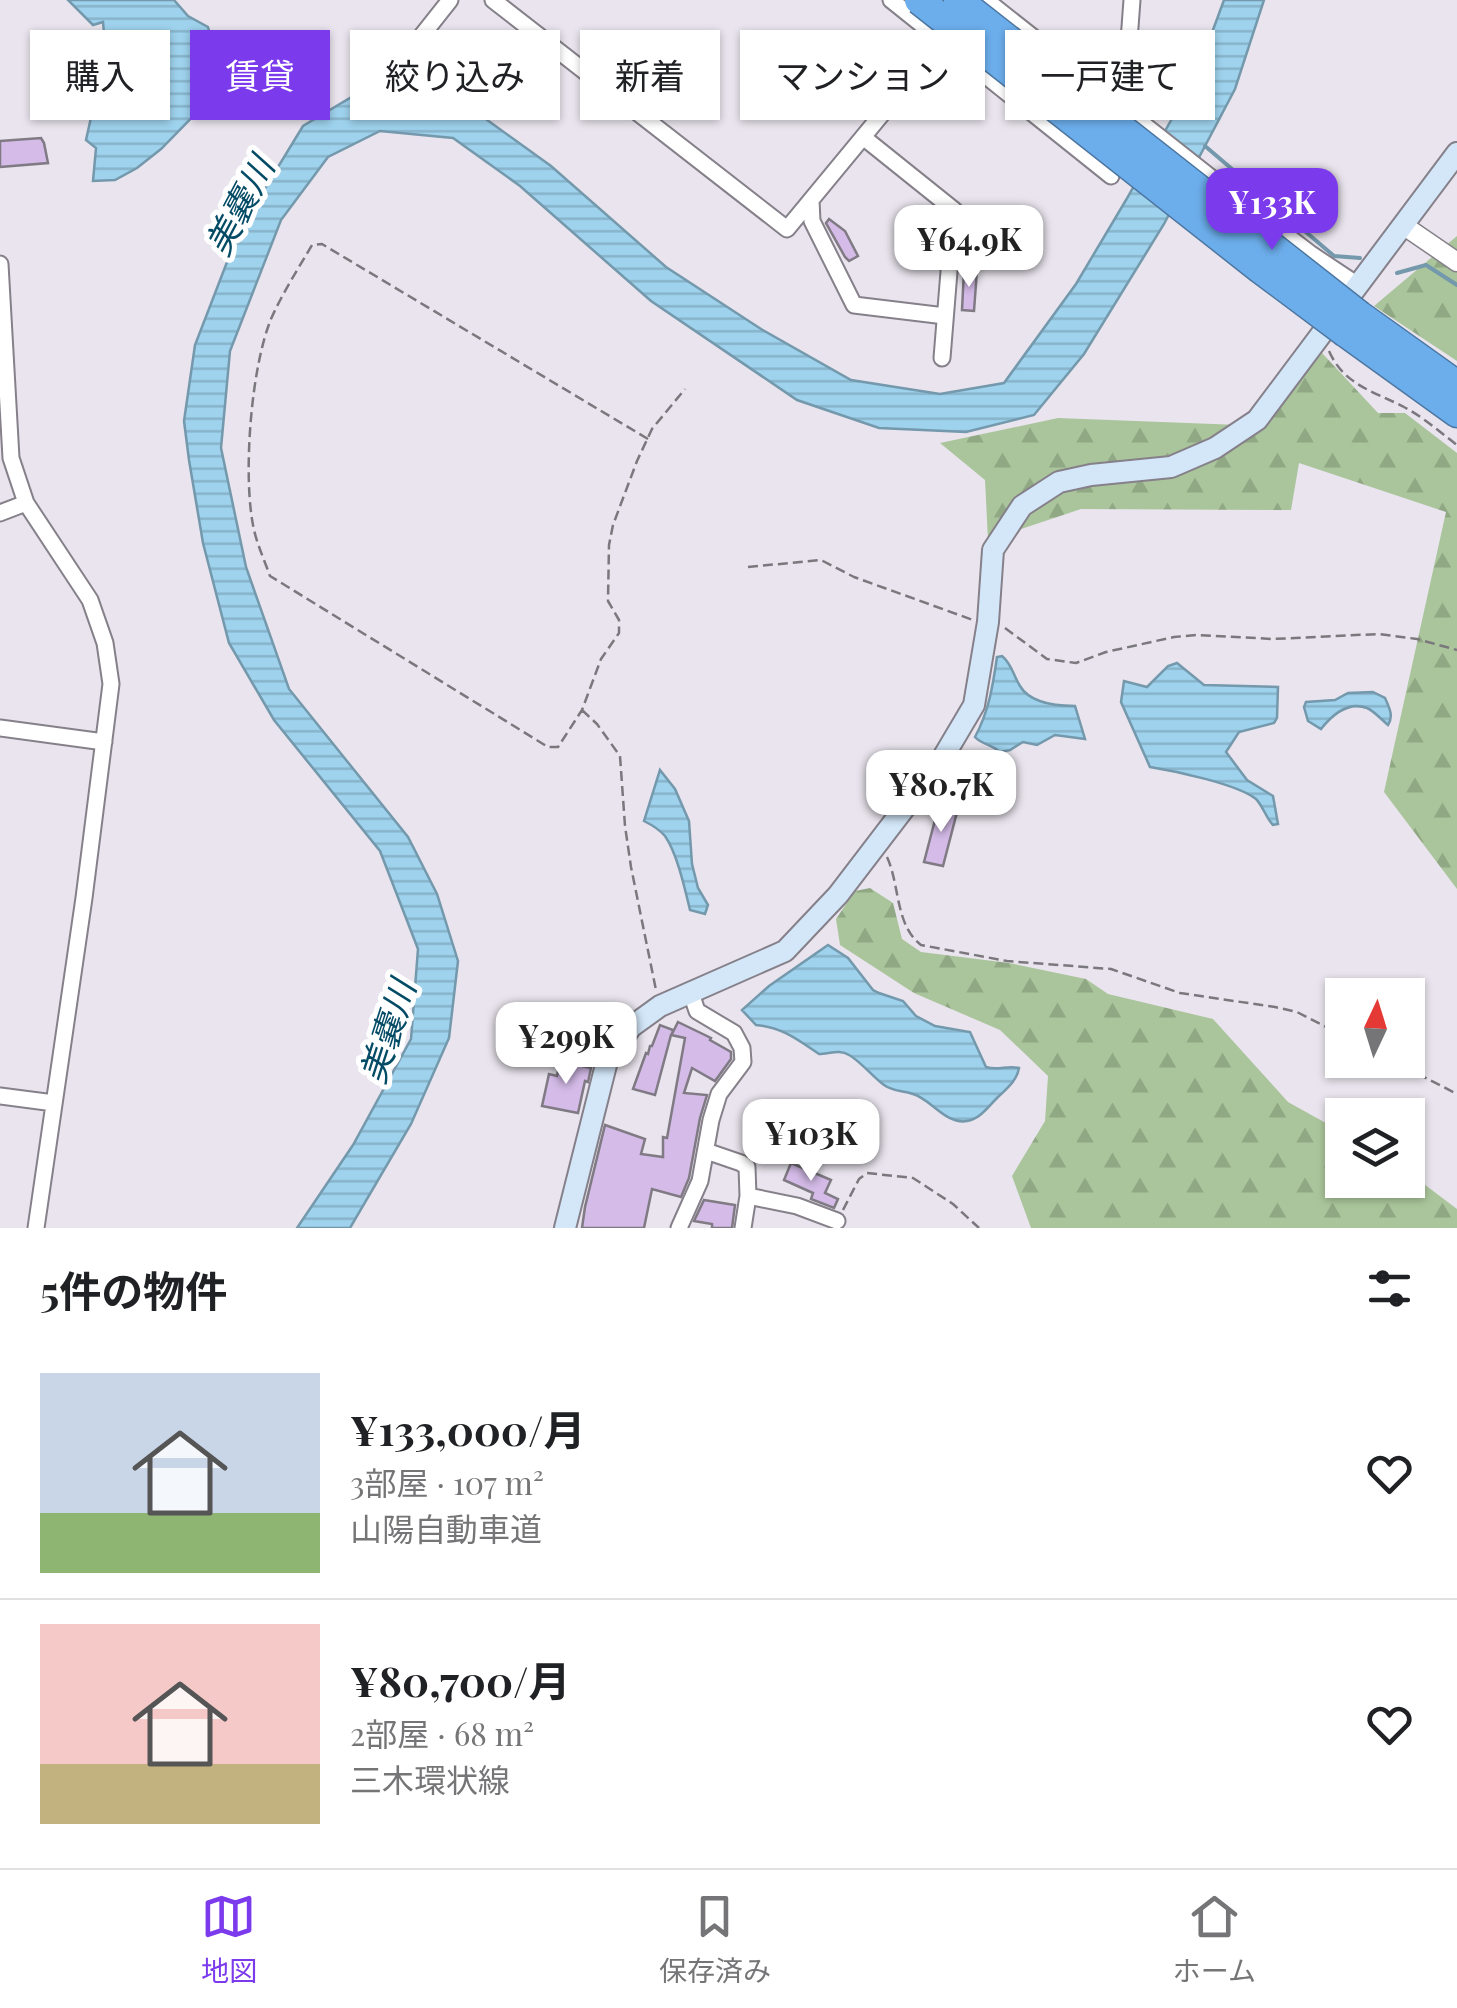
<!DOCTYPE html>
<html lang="ja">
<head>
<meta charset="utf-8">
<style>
	body { margin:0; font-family:"Playfair Display","Noto Sans JP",serif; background:#f6f6f6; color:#202124; height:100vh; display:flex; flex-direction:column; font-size:38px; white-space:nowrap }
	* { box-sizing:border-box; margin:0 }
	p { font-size:32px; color:#757577 }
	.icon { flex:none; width:55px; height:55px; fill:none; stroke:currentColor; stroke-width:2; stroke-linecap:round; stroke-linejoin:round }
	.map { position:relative; height:1228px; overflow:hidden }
	.sheet { display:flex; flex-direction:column; background:#fff; flex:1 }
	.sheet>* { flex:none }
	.guide { position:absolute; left:30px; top:30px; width:1398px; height:90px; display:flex; gap:20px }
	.needle { width:65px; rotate:4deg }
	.buttons { position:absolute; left:1325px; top:978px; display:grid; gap:20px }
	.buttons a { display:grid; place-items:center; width:100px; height:100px; border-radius:0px; background:#fff; box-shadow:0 2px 8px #0004; font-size:50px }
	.price { position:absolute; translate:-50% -85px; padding:0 22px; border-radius:20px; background:#fff; color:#222; font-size:32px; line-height:65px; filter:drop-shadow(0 2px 5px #0008) }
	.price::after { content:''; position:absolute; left:50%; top:60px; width:30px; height:22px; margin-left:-15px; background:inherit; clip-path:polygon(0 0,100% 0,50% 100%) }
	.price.selected { background:#7c3aed; color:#fff }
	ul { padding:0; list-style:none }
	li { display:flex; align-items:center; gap:30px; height:250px; padding:0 40px }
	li+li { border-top:2px solid #e0e0e0 }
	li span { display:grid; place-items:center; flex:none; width:280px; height:200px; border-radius:0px; color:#555 }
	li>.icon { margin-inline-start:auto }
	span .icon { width:120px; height:120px; fill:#fffc; stroke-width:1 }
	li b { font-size:42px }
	h2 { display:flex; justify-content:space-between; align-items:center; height:120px; padding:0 40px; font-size:42px }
	.chip { padding:0 35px; border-radius:0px; background:#fff; box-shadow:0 2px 8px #0004; font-size:35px; line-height:90px }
	.chip.selected { background:#7c3aed; color:#fff }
	.tabs { display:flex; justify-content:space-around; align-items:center; height:140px; border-top:2px solid #e0e0e0; background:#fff; font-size:28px; color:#757577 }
	.tabs a { display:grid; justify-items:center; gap:5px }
	.tabs .selected { color:#7c3aed }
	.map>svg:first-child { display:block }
	.forest { fill:url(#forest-firs) }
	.water { fill:url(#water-rules); stroke:#7498ac; stroke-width:2.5 }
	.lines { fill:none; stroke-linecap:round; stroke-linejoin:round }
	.stream { stroke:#7498ac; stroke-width:4 }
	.building { fill:#d4bbe8; stroke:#7f7a83; stroke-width:2.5 }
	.minor-casing { stroke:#858089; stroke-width:19 }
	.tertiary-casing { stroke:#858089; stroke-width:21 }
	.secondary-casing { stroke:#858089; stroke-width:24 }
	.motorway-casing { stroke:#4d77a0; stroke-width:31 }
	.path { stroke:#7a777d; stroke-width:2.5; stroke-dasharray:10 5; stroke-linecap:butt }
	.minor { stroke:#fff; stroke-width:15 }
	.tertiary { stroke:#fff; stroke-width:18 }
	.secondary { stroke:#d3e7f9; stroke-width:20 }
	.motorway { stroke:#6caeec; stroke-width:28 }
	.motorway-bridge-casing { stroke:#4d77a0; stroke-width:31; stroke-linecap:butt }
	.motorway-bridge { stroke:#6caeec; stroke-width:28 }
	.labels { text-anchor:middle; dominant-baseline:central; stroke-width:10; stroke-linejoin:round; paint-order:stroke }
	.water-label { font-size:35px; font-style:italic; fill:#044b66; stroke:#fff }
</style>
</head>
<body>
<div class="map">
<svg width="1457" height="1228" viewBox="0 0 1457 1228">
	<defs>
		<pattern id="forest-firs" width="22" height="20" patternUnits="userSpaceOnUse" patternTransform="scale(2.5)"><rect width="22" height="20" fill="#aac59b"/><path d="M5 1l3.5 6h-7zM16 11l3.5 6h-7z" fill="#91a885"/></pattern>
		<pattern id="water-rules" width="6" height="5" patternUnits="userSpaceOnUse" patternTransform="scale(2.5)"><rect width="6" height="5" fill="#9ed2ed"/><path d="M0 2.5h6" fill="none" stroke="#87b3ca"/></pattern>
	</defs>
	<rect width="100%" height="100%" fill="#e9e4ed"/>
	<path class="forest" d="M1457,236V361L1374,306Z
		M1322,353L1378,413H1405L1457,453V889L1384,792L1446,512L1299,463L1291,510L1081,509L988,540L985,480L940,443L1058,418L1265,426Z
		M870,888L893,903L902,939L921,952L1009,963L1086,979L1108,994L1213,1019L1288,1102L1342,1132V1180H1408V1172L1457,1209V1228H1031L1012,1176L1045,1121L1048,1076L1000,1030L914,993L840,945L836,919L855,891Z"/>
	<path class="water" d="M68,0H174L188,16L208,27L215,53L214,74L204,105L161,149L137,168L115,180L93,181L96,148L86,140L94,104L84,88L114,50L104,33L103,22L93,25Z
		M1224,0H1264L1235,89L1164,224L1084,354L1034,415L966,432L879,428L797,400L651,301L520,186L453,138L380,131L328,157L281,220L230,351L221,448L246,567L289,689L408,837L437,894L458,961L449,1038L411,1124L350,1228H297L353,1145L411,1039L418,949L380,851L274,720L229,643L203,543L189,460L184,421L195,345L239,231L303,126L355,95L410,92L465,104L551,166L666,267L761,329L851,380L940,394L1004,383L1076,284L1126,200L1196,76Z
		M1002,656C1012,664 1013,675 1020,686C1030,703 1057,706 1075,706L1085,739L1055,735L1037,745L1023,742L1010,750L1000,752C993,745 981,744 975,737C989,711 993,685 997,657Z
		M1177,663L1204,685L1278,687L1277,718L1274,723L1239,732L1226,752L1247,780L1273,796L1278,824L1273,825C1266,818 1263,806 1256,799C1237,784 1175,771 1150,767L1121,702L1124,681L1147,687L1168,666Z
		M1373,692L1385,698C1389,707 1394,716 1388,725C1382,720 1374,711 1367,708C1348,701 1332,715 1321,729L1308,721L1304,707L1306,702L1335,700L1348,693Z
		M660,770L675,789L689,821L692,864L698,888L708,905L705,914L690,910C685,889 677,853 665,836C659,829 652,825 644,821Z
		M828,945L848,958L873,990L879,993L903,1001L916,1016L935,1026L970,1032L986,1067C998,1071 1007,1065 1019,1068C1017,1081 1006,1089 997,1098C988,1107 980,1119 967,1121C946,1125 931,1099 913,1094C902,1090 894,1092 884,1085C873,1077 859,1060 849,1055C840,1049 829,1054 819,1054C798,1040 782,1027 756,1025L742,1010L769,986Z"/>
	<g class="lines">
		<path class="stream" d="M1205,146L1334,256L1360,258
			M1397,273L1426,265L1457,285"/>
	</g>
	<path class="building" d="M41,138L44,143L48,163L0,167V141Z
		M829,219L845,231L858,256L849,261L845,257L826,223Z
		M964,270H977L974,311L962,310Z
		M946,801L959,809L956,816L943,866L924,862L935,820Z
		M678,1022L711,1038L710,1040L731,1052V1059L715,1081L692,1068L684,1093L707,1095L700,1118L689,1178L681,1197L652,1189L644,1228H582L585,1207L605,1125L645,1139L641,1154L663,1157V1137L667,1138L685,1038L671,1035L655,1095L633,1089L646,1053L648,1054L650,1046H652L660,1025L673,1030L672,1034Z
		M560,1061L591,1068L588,1082L585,1081L578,1113L542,1106L549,1074L557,1076Z
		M791,1163L831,1180L825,1193L838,1199L834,1208L811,1199L813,1193L784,1180Z
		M704,1200L735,1205L732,1228H712V1224L694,1221Z"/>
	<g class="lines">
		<g class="minor-casing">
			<path id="minor" d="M493,0L787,229L958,22
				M891,0L1111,176
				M986,0L1214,180L1311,254L1359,286
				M397,67L450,0
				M1124,108L1132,0
				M863,137L954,210L942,358
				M811,200L812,221L854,305L945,316
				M0,264L11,458L26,503L90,600L105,643L111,684L84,898L36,1228
				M0,513L26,503
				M0,728L104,742
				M0,1096L54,1103
				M706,1151L741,1163L747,1167L748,1196L743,1228
				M748,1196L797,1206L837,1221
				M679,1228L700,1181L711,1120L719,1094L743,1062L742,1048L734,1033L697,1011L691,993"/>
		</g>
		<g class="tertiary-casing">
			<path id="tertiary" d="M1403,225L1457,262"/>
		</g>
		<g class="secondary-casing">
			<path id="secondary" d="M565,1228L607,1061L631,1027L660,1006L785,951L838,895L942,759L974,705L988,622L993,550L1022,506L1059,482L1091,475L1171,467L1215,448L1257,420L1457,153"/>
		</g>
		<g class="motorway-casing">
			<path id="motorway" d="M1359,315L1457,385
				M1346,333L1457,413"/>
		</g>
		<path class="path" d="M1329,351C1344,385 1373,391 1404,407C1423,417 1440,432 1457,445
			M648,439L322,244L312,245C298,269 282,294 271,319C251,368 243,473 253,525C256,542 264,559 270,576L548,747H558L582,710L601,659L619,633V620L608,601L609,545L613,525L637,461L652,429L685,389
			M748,567L821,560L854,577L973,620
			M1005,628L1047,659L1076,663L1106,652L1174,637L1196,635L1273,639L1379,634L1417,639L1457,650
			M582,710L597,724L620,756L625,826L631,867L656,990
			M887,857C900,885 895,925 921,945L1007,961L1111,969L1180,993L1275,1007L1297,1012L1342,1035
			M1391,1060L1457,1094
			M843,1210L859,1179L867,1173L913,1178L953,1204L979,1228"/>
		<use href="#minor" class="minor"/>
		<use href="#tertiary" class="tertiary"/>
		<use href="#secondary" class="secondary"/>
		<use href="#motorway" class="motorway"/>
		<g class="motorway-bridge-casing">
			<path id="motorway-bridge" d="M919,0L1259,268L1346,333
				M958,0L1359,315"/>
		</g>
		<use href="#motorway-bridge" class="motorway-bridge"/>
	</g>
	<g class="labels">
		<g class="water-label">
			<text transform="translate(238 205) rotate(-62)">美嚢川</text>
			<text transform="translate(386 1031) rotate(-72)">美嚢川</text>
		</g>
	</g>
</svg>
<div class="buttons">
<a><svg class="needle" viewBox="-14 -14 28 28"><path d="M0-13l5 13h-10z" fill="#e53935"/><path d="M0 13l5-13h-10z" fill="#757577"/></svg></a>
<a><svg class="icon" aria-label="layers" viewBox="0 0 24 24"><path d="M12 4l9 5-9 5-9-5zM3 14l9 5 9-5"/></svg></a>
</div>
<b class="price selected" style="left:1272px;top:253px">¥133K</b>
<b class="price" style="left:969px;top:290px">¥64.9K</b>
<b class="price" style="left:941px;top:835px">¥80.7K</b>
<b class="price" style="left:566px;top:1087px">¥299K</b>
<b class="price" style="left:811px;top:1184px">¥103K</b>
<div class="guide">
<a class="chip">購入</a>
<a class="chip selected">賃貸</a>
<a class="chip">絞り込み</a>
<a class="chip">新着</a>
<a class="chip">マンション</a>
<a class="chip">一戸建て</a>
</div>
</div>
<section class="sheet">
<h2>5件の物件<svg class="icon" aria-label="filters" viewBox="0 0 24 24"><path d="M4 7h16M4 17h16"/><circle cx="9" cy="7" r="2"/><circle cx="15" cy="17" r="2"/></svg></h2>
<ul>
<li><span style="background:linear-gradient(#c9d6e8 70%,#8fb573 0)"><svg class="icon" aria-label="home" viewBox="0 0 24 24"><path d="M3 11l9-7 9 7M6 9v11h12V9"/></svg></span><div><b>¥133,000/月</b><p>3部屋 · 107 m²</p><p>山陽自動車道</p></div><svg class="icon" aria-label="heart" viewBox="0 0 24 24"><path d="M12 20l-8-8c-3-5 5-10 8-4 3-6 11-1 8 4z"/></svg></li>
<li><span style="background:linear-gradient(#f6c9c9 70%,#c2b280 0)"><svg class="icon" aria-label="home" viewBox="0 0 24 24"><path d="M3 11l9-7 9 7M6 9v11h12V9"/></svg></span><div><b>¥80,700/月</b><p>2部屋 · 68 m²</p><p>三木環状線</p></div><svg class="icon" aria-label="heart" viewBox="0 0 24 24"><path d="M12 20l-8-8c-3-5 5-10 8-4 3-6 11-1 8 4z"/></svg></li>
</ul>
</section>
<nav class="tabs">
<a class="selected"><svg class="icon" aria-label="map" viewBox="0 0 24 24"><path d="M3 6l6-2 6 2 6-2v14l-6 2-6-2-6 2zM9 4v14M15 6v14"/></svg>地図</a>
<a><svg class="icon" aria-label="saved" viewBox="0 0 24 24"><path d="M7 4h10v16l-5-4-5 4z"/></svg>保存済み</a>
<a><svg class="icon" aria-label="home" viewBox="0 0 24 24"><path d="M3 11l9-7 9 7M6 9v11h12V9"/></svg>ホーム</a>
</nav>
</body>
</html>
